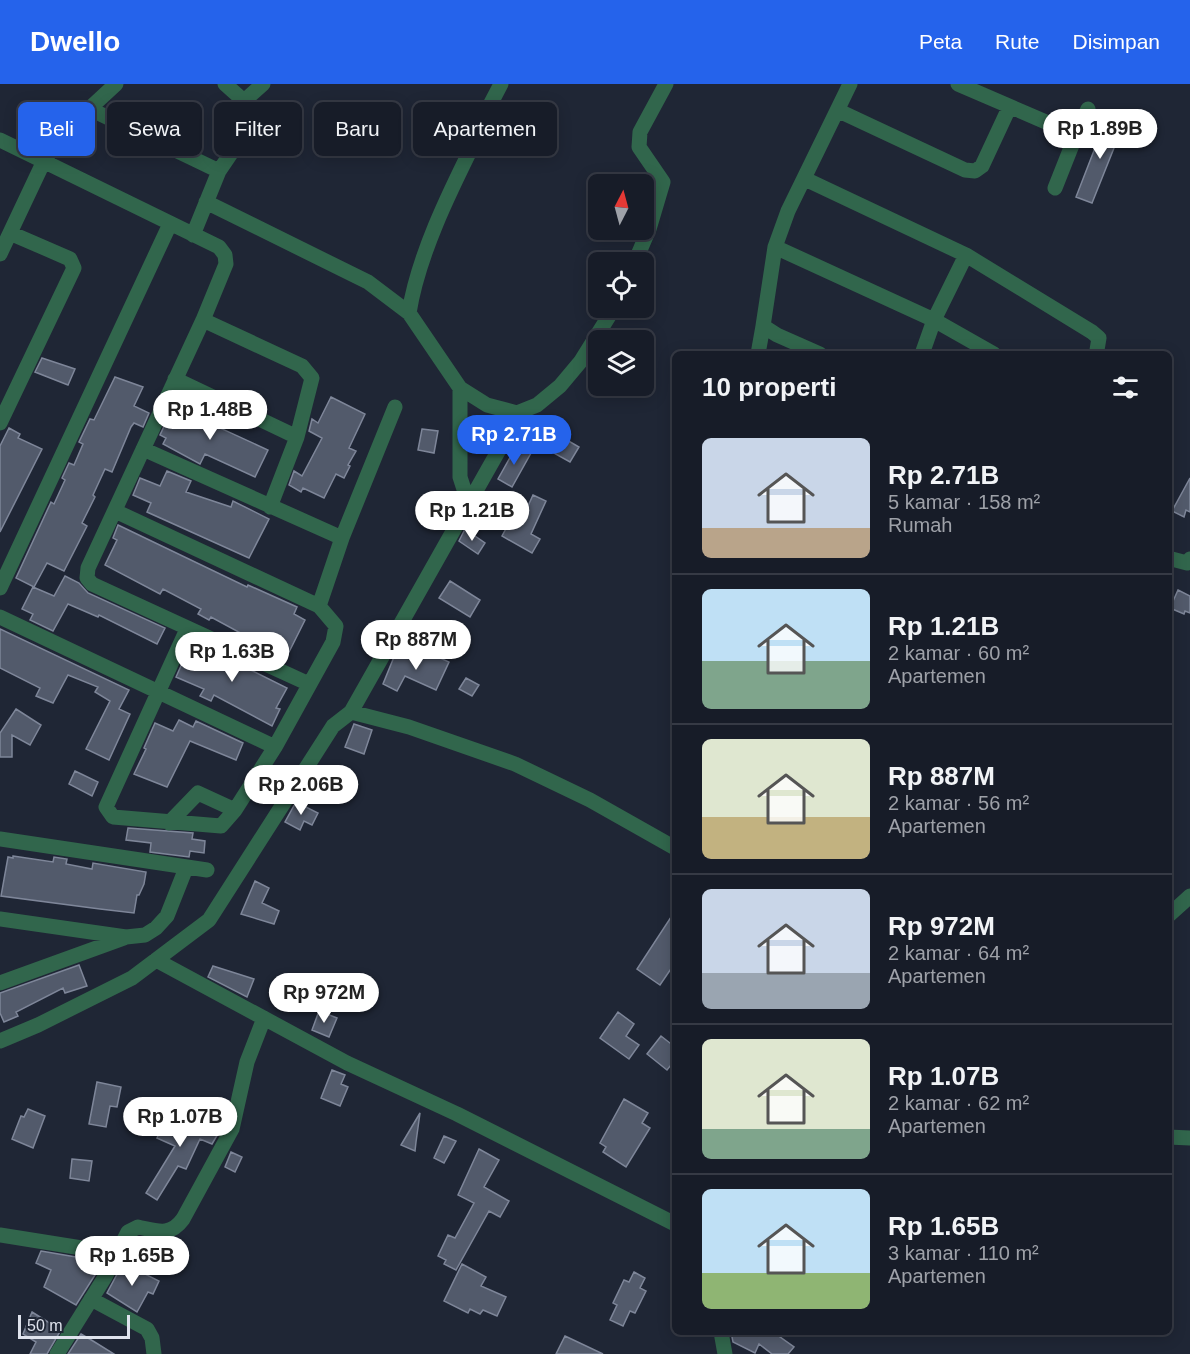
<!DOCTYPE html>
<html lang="id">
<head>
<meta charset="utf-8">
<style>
	body { margin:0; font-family:Helvetica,sans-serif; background:#242934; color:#f1f3f6; height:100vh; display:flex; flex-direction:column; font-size:22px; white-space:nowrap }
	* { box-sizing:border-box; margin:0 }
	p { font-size:20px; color:#9ea1a8 }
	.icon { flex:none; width:33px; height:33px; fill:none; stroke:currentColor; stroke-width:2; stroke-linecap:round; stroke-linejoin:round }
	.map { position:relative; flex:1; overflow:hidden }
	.details { position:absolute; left:672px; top:267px; width:500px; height:984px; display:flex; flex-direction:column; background:#171c28; border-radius:9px; box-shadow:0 3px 15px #0003,0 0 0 2px #363a45 }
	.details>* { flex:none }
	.hud { position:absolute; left:18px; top:18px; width:564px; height:54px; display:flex; gap:12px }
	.needle { width:39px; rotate:6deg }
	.buttons { position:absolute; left:588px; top:90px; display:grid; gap:12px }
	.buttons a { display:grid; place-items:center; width:66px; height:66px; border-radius:9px; background:#171c28; box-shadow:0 3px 15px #0003,0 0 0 2px #363a45; font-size:30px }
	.scale { position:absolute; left:18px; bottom:15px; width:112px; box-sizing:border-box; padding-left:6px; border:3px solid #dfe3ed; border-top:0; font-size:16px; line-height:21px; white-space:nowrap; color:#dfe3ed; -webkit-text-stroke:4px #1f2635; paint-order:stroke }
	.price { position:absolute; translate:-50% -51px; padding:0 14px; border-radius:21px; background:#fff; color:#222; font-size:20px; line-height:39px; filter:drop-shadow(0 2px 3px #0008) }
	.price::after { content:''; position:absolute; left:50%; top:36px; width:18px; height:14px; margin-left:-9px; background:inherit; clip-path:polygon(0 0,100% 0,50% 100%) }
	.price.on { background:#2563eb; color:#fff }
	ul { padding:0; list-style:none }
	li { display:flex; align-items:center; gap:18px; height:150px; padding:0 30px }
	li+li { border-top:2px solid #363a45 }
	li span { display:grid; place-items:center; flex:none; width:168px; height:120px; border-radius:9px; color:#555 }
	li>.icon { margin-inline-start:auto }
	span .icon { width:72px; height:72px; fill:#fffc; stroke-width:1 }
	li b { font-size:26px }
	h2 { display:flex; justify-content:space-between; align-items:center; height:72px; padding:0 30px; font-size:26px }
	.chip { padding:0 21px; border-radius:9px; background:#171c28; box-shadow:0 3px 15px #0003,0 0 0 2px #363a45; font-size:21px; line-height:54px }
	.chip.on { background:#2563eb; color:#fff }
	header { display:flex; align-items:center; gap:36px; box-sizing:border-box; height:84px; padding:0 30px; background:#2563eb; color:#fff }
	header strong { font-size:28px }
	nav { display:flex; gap:33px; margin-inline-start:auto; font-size:21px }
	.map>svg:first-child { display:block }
	.building { fill:#525a6b; stroke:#7e8699; stroke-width:1.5 }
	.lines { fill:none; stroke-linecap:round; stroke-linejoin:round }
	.street { stroke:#31664c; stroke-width:15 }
</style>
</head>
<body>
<header>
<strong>Dwello</strong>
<nav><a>Peta</a><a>Rute</a><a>Disimpan</a></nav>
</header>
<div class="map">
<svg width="1190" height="1270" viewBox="0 0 1190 1270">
	<rect width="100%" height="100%" fill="#1f2635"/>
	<path class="building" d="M1107,33L1124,39L1092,119L1076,113Z
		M42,274L75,285L68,301L35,288Z
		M115,293L143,303L134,322L149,329L143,343L134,339L131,343L112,388L105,385L93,411L95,413L82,439L87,442L64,487L47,479L34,503L16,494L51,418L54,420L65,396L62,394L69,379L74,381L83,360L79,358L90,335L94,336Z
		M331,313L365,330L349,364L356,367L348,381L350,382L344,394L336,390L324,414L303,404L301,408L289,401L294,387L302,392L322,354L309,347L312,335L318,339Z
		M176,317L199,327L196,333L268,366L255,393L205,370L200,380L163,360L166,354L160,351Z
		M9,344L20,350L18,354L42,365L0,448V362Z
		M422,345L438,347L434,369L418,366Z
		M560,352L579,363L570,378L552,368Z
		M517,361L531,369L512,403L498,395Z
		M167,387L191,397L186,408L231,423L233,417L269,435L249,474L147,428L151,419L133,411L140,394L160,402Z
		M1190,394V428L1186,426L1184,433L1172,427Z
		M533,411L546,417L531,450L540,455L532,469L502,452L515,428L523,433Z
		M118,441L247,503L248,501L297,523L294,530L305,536L285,576L268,566L266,570L256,565L259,559L211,533L209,536L198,530L201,525L163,505L160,510L105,481L117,456L113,454Z
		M465,445L485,459L478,470L459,457Z
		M65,492L79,499L88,509L165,544L157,560L99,531L98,533L68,520L53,547L30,536L33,530L22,525L33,503L54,512Z
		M450,497L480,516L470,533L439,514Z
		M1178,506L1190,512V529L1185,527L1184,530L1170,524Z
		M0,545L129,606L119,625L130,630L109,676L86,665L110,617L95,608L98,603L68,591L53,619L36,612L40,604L0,584Z
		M192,557L287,604L276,624L280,625L272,642L214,611L211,617L200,612L204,605L176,593Z
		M425,567L449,578L436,606L405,592L397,607L383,600L396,568L420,579Z
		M466,594L479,601L472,612L459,605Z
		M16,625L41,641L30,661L12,651V673H0V649Z
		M179,636L193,643L196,637L243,659L236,676L190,657L167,703L134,690L146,665L144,664L155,639L173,647Z
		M354,640L372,646L364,670L345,663Z
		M75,687L98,698L92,712L69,700Z
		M296,718L318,729L312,741L304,737L300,746L285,738Z
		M128,744L193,749L192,755L205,757L204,769L190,767L189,773L150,768L151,759L126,756Z
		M13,772L53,778L54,773L67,775L66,780L92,785L93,779L146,788L144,800L139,811H137L134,829L100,825L1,812L8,773L13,774Z
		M255,797L269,804L262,819L279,827L274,840L241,830Z
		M675,827V879L660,901L637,885Z
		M79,881L87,902L65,909L63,904L16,928L18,932L4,938L0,929V909Z
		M213,882L254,895L247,913L208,893Z
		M319,927L337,934L329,953L312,946Z
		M618,928L634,940L626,952L639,961L629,975L600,954Z
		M661,952L675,963V976L667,986L647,970Z
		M332,986L345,991L341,1000L348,1003L340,1022L321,1014Z
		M97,998L121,1003L117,1023L110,1022L106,1043L89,1040Z
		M624,1015L648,1029L642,1039L650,1044L626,1083L603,1068L606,1063L600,1059Z
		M28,1025L45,1032L33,1064L12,1055L21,1032L24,1033Z
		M420,1029L416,1058L415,1067L401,1061Z
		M167,1030L203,1045L207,1036L222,1043L212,1060L200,1055L186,1085L178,1082L157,1116L146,1109L175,1062L157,1054Z
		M444,1052L456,1057L444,1079L434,1074Z
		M479,1065L499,1076L484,1103L509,1117L500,1133L489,1127L456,1186L444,1180L446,1176L438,1172L448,1151L455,1154L474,1119L458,1111Z
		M231,1068L242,1073L235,1088L225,1083Z
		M72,1075L92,1077L89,1097L70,1094Z
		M41,1167L76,1173L85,1177L82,1184L95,1191L76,1221L44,1203L51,1186L36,1179Z
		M123,1179L159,1197L153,1210L148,1208L137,1228L107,1209Z
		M462,1180L486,1193L481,1202L506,1213L497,1232L483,1226L480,1230L470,1225L468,1229L444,1217Z
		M634,1188L645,1194L640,1204L646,1207L635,1229L630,1227L623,1242L610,1236L617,1221L613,1219L624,1196L629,1198Z
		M32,1228L61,1246L47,1270H30L36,1258L23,1250Z
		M731,1248H773L794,1263L788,1270H772L759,1260L755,1269L733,1258Z
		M81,1250L93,1257L114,1270H68Z
		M565,1252L603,1270H556Z"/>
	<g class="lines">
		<path class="street" d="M225,0L244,17
			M958,0L1076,51L1088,25
			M90,25L219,87
			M839,27L965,86L975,87L982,82L1009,24
			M0,56L219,163L225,171L226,180L203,236L88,484L87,494L92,500L309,600
			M805,95L966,171L934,236L922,270
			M1055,104L1076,51
			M206,118L368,198L409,229L460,304L487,321L517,329L537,321L560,302L581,277L614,224
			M193,151L219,87L236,62L244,17L263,0
			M775,163L934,236L994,270
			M0,170L43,79L62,50L116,0
			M966,171L1092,248L1099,254L1097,266
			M635,178L649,145L663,98L639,63L640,48L666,0
			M409,229C418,172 449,109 475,57L480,40L501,0
			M203,236L302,282L312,294L297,353L270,423
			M758,270L763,242
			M820,270L777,251L763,242L775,163L788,127L850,0
			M175,295L297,353
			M460,304V393L469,421
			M0,339L74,184L70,175L10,149
			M143,365L342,454
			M115,427L319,522L336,542L333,558L275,663L235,726L221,742L113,733L106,723L187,545
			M1168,474L1187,479L1190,475
			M0,504L170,140
			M319,522L342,454L395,323
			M0,533L275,663
			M351,628L504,357L517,329
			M169,739L198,709L235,726
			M0,755L207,786
			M1168,832L1190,812
			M0,835L126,853L145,851L156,844L167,832L186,784
			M156,876L347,979L457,1030L675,1140
			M0,899L124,854
			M0,957L38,941L132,894L209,836L333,642L351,628L409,643L515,680L590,716L675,764
			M1168,1053L1190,1054
			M0,1151L88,1165L116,1172
			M91,1215L147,1245L152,1254L154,1270
			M721,1248L725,1270
			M57,1270L105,1193L128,1148L138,1143C157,1147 170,1153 183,1135L232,1045L247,978L264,934"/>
	</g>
</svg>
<div class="buttons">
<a><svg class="needle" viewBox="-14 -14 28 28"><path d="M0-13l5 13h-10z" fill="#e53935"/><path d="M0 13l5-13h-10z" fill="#9ea1a8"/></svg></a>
<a><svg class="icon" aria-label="locate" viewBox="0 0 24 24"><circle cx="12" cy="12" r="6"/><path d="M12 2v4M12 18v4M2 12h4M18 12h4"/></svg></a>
<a><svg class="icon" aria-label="layers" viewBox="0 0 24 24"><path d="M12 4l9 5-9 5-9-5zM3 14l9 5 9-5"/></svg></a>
</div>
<div class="scale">50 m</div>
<b class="price" style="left:1100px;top:76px">Rp 1.89B</b>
<b class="price" style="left:210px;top:357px">Rp 1.48B</b>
<b class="price on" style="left:514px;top:382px">Rp 2.71B</b>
<b class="price" style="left:472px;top:458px">Rp 1.21B</b>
<b class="price" style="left:416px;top:587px">Rp 887M</b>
<b class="price" style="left:232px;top:599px">Rp 1.63B</b>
<b class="price" style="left:301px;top:732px">Rp 2.06B</b>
<b class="price" style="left:324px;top:940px">Rp 972M</b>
<b class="price" style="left:180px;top:1064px">Rp 1.07B</b>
<b class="price" style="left:132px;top:1203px">Rp 1.65B</b>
<div class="hud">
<a class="chip on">Beli</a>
<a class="chip">Sewa</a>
<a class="chip">Filter</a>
<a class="chip">Baru</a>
<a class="chip">Apartemen</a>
</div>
<section class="details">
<h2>10 properti<svg class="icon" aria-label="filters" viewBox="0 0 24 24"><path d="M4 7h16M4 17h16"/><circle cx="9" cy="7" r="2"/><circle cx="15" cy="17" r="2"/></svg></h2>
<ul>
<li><span style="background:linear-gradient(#c9d6e8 75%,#b9a48a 0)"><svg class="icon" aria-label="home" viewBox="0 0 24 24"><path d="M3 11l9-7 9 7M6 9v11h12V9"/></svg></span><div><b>Rp 2.71B</b><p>5 kamar · 158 m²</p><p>Rumah</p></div></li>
<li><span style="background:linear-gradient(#bfe0f5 60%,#7fa58c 0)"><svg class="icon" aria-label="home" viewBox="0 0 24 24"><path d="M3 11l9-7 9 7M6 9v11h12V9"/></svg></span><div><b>Rp 1.21B</b><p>2 kamar · 60 m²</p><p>Apartemen</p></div></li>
<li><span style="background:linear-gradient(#dfe7d0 65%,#c2b280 0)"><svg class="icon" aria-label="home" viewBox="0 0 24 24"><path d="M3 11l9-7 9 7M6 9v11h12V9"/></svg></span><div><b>Rp 887M</b><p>2 kamar · 56 m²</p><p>Apartemen</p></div></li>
<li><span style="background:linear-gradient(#c9d6e8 70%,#9aa5b1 0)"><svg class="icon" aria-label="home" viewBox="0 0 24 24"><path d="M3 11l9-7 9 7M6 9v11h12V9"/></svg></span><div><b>Rp 972M</b><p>2 kamar · 64 m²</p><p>Apartemen</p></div></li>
<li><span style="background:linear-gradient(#dfe7d0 75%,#7fa58c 0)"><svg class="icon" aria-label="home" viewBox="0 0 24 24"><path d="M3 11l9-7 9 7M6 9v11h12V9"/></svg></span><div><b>Rp 1.07B</b><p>2 kamar · 62 m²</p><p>Apartemen</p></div></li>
<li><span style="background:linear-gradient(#bfe0f5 70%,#8fb573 0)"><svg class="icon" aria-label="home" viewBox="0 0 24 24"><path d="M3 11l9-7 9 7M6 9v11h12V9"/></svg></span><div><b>Rp 1.65B</b><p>3 kamar · 110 m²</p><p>Apartemen</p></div></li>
</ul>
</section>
</div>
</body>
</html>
